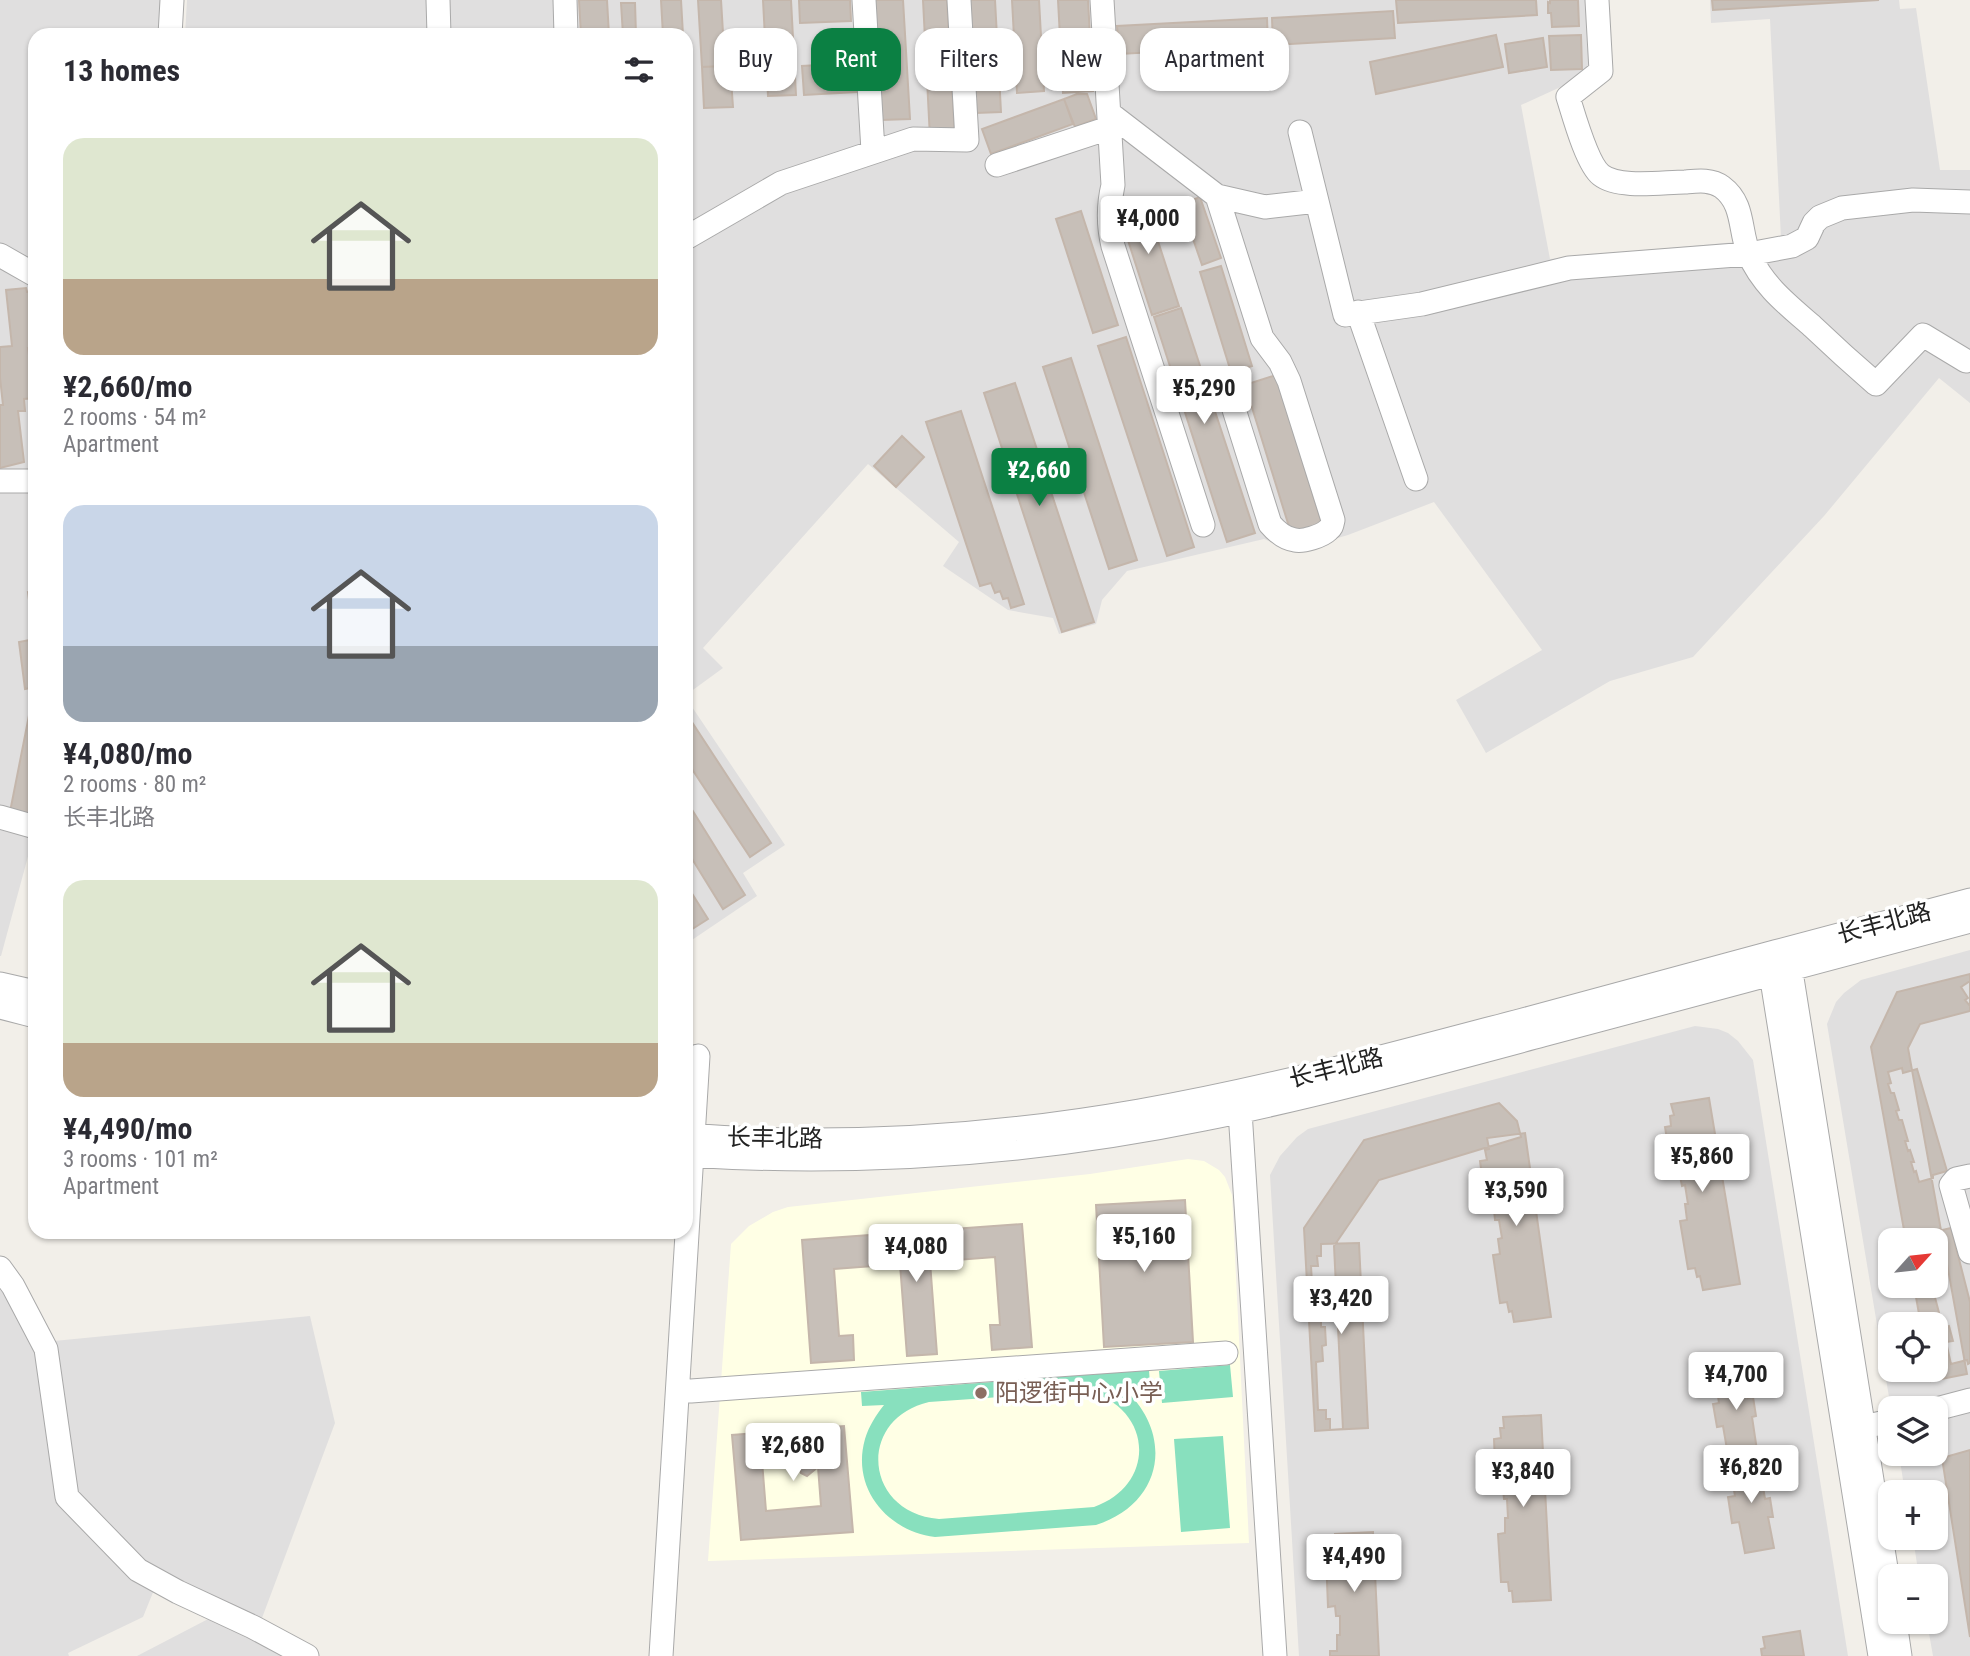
<!DOCTYPE html>
<html lang="en">
<head>
<meta charset="utf-8">
<style>
	body { margin:0; font-family:"Roboto Condensed","Noto Sans SC",sans-serif; background:#f7f7f7; color:#2b2b33; height:100vh; display:flex; flex-direction:column; font-size:26px; white-space:nowrap }
	* { box-sizing:border-box; margin:0 }
	p { font-size:23px; color:#7c7c81 }
	.icon { flex:none; width:38px; height:38px; fill:none; stroke:currentColor; stroke-width:2; stroke-linecap:round; stroke-linejoin:round }
	.map { position:relative; flex:1; overflow:hidden }
	.side { position:absolute; left:28px; top:28px; width:665px; height:1211px; display:flex; flex-direction:column; background:#fff; border-radius:21px; box-shadow:0 2px 5px #0004 }
	.side>* { flex:none }
	.top-card { position:absolute; left:714px; top:28px; width:665px; height:63px; display:flex; gap:14px }
	.needle { width:46px; rotate:63deg }
	.fabs { position:absolute; left:1878px; top:1228px; display:grid; gap:14px }
	.fabs a { display:grid; place-items:center; width:70px; height:70px; border-radius:14px; background:#fff; box-shadow:0 2px 5px #0004; font-size:35px }
	.price { position:absolute; translate:-50% -60px; padding:0 16px; border-radius:7px; background:#fff; color:#222; font-size:23px; line-height:46px; filter:drop-shadow(0 2px 4px #0008) }
	.price::after { content:''; position:absolute; left:50%; top:42px; width:21px; height:16px; margin-left:-10px; background:inherit; clip-path:polygon(0 0,100% 0,50% 100%) }
	.price.on { background:#0b8043; color:#fff }
	ul { padding:0; list-style:none }
	li { display:grid; align-content:center; gap:14px; height:371px; padding:0 35px }
	li span { display:grid; place-items:center; height:217px; border-radius:21px; color:#555 }
	li>.icon { margin-inline-start:auto }
	span .icon { width:126px; height:126px; fill:#fffc; stroke-width:1 }
	li b { font-size:30px }
	h2 { display:flex; justify-content:space-between; align-items:center; height:84px; padding:0 35px; font-size:30px }
	.pill { padding:0 24px; border-radius:21px; background:#fff; box-shadow:0 2px 5px #0004; font-size:24px; line-height:63px }
	.pill.on { background:#0b8043; color:#fff }
	.map>svg:first-child { display:block }
	.residential { fill:#e0dfdf; fill-rule:evenodd }
	.education { fill:#ffffe5 }
	.pitch { fill:#88e0be; fill-rule:evenodd }
	.building { fill:#c7bfb8; stroke:#c4b6ab; stroke-width:2; fill-rule:evenodd }
	.lines { fill:none; stroke-linecap:round; stroke-linejoin:round }
	.minor-casing { stroke:#a9a9a9; stroke-width:25 }
	.minor { stroke:#fff; stroke-width:23 }
	.education-dot { fill:#8d6e63; stroke:#fff; stroke-width:2.5 }
	.labels { text-anchor:middle; dominant-baseline:central; stroke-width:7; stroke-linejoin:round; paint-order:stroke }
	.street-label { font-size:24px; fill:#222; stroke:#fff }
	.education-label { font-size:24px; fill:#785e54; stroke:#fff; text-anchor:start }
</style>
</head>
<body>
<div class="map">
<svg width="1970" height="1656" viewBox="0 0 1970 1656">
	<rect width="100%" height="100%" fill="#f2efe9"/>
	<path class="residential" d="M0,0H162L160,35H35V266L0,247Z
		M187,0H1096L1105,145L1129,139L1115,108L1110,0H1586L1589,74L1521,105L1550,259L1781,238L1770,19L1711,23L1710,0H1899L1900,9L1916,8L1940,170H1970V403L1939,378L1824,516L1693,657L1610,681L1486,753L1456,700L1542,650L1434,502L1348,535L1293,551L1264,539L1127,571L1102,600L1096,624L1059,634L1053,618L1008,610L943,566L959,542L868,464L703,648L723,668L686,695V35H185Z
		M0,266L35,286V838H33L1,956H0Z
		M686,698L785,845L743,873L757,896L686,944Z
		M1970,950V1656H1933L1927,1622H1936V1577H1919L1913,1538H1936V1493H1905L1899,1454H1936V1409H1891L1827,1024L1836,1002L1844,993L1861,980ZM1890,1241H1936V1286H1890ZM1890,1325H1936V1370H1890Z
		M1695,1026L1718,1029L1728,1033L1738,1041L1753,1060L1848,1656H1299L1270,1175L1280,1156L1297,1137L1308,1129Z
		M0,1281L36,1341L59,1498L154,1590L143,1617L68,1653L69,1656H0Z
		M310,1316L335,1423L262,1618L163,1581L75,1495L54,1341Z
		M212,1617L289,1656H137Z"/>
	<path class="education" d="M1188,1159L1204,1161L1219,1170L1225,1177L1232,1195L1249,1543L708,1561L731,1244L749,1226L773,1212L788,1207L1090,1174Z"/>
	<path class="pitch" d="M1230,1365L1233,1397L1162,1403L1159,1371Z
		M1149,1370L1150,1385L1122,1387C1175,1433 1164,1503 1096,1525L935,1537C887,1531 851,1488 865,1439C869,1426 876,1415 884,1405L862,1406L861,1392ZM1085,1391C1152,1405 1159,1484 1094,1507L939,1519C864,1513 856,1419 929,1402Z
		M1223,1436L1230,1528L1181,1532L1174,1439Z"/>
	<path class="building" d="M579,0H607L609,35H581Z
		M661,0H681L683,35H663Z
		M698,0H721L725,66L702,67Z
		M763,0H791L796,95L768,96Z
		M799,0H850L851,21L800,23Z
		M874,0H903L910,119L881,120Z
		M923,0H947L955,137L930,138Z
		M970,0H995L1001,112L976,113Z
		M1012,0H1039L1044,91L1017,93Z
		M1058,0H1088L1093,91L1063,93Z
		M1396,0H1536L1537,15L1398,23Z
		M1550,0H1578L1579,26L1552,27L1551,13H1548V2L1550,3Z
		M1712,0H1879L1713,10Z
		M621,3H635L636,35H623Z
		M1393,11L1395,38L1273,45L1272,18Z
		M1267,18L1268,46L1119,54L1117,26Z
		M1496,35L1503,67L1376,94L1370,62Z
		M1581,35L1582,69L1551,70L1549,36Z
		M1543,38L1547,67L1509,73L1505,44Z
		M855,63L857,92L804,95L802,66Z
		M725,66H730L733,107L704,108L702,67Z
		M1077,94H1087L1096,119L1075,127L1064,99Z
		M1064,99L1073,124L991,154L982,129Z
		M1200,197L1221,258L1202,265L1181,204Z
		M1144,198L1179,306L1152,315L1117,206Z
		M1081,211L1118,325L1093,333L1056,219Z
		M1221,266L1252,366L1231,372L1200,272Z
		M26,288L27,292L35,291V345L34,347L28,348L35,398L24,399L25,411H18L24,462L0,468V405H3L0,378V347L12,346L6,290Z
		M1181,308L1255,533L1227,542L1154,317Z
		M1126,337L1194,547L1167,556L1098,346Z
		M1071,358L1137,560L1109,569L1043,367Z
		M1276,375L1322,524L1291,533L1245,385Z
		M1015,383L1094,622L1062,632L984,393Z
		M961,411L1024,604L1011,608L1008,598L1003,599L1000,591L995,593L991,583L980,586L926,422Z
		M902,436L924,457L896,487L874,466Z
		M35,591V639L34,640L28,592Z
		M35,639V687L25,689L19,642Z
		M32,700L35,701V816L10,812Z
		M686,713L771,843L750,857L686,760Z
		M686,800L745,895L723,909L686,849Z
		M686,884L708,919L686,933Z
		M1970,974V1011L1920,1024L1908,1048L1967,1374L1931,1381L1929,1370H1936V1325H1921L1914,1286H1936V1241H1906L1871,1047L1897,992Z
		M1970,981V1006L1965,1000L1968,998L1961,987Z
		M1902,1068L1903,1073L1917,1069L1947,1171L1933,1175V1178L1919,1182L1916,1171L1914,1172L1911,1162H1914L1910,1150L1908,1151L1905,1141H1908L1902,1120H1899L1896,1111L1899,1110L1894,1093H1891L1888,1084L1891,1083L1888,1072Z
		M1709,1098L1740,1284L1703,1290L1700,1276L1697,1277L1695,1268L1688,1269L1680,1221L1687,1220L1685,1204H1688L1685,1185L1682,1186L1680,1176L1673,1177L1665,1127L1671,1126L1670,1116L1674,1115L1671,1104Z
		M1499,1103L1517,1121L1521,1137L1379,1180L1334,1246L1343,1429L1315,1431L1304,1228L1364,1140Z
		M1525,1133L1551,1317L1514,1322L1512,1311L1509,1312L1507,1302L1500,1303L1493,1255L1500,1254L1498,1239L1502,1238L1499,1220H1495L1494,1210L1487,1212L1480,1161L1487,1160L1485,1150L1489,1149L1487,1138Z
		M1185,1200L1193,1342L1104,1347L1096,1205Z
		M1022,1224L1032,1347L992,1350L990,1325H1000L995,1257L930,1262L937,1354L907,1356L900,1264L834,1269L839,1336L853,1335L854,1360L811,1363L802,1240Z
		M1951,1228L1970,1302V1363L1968,1364L1967,1360L1951,1364L1946,1342L1953,1341L1949,1326L1943,1328L1932,1286H1936V1241H1922L1935,1237L1934,1232Z
		M1359,1243L1368,1428L1330,1430V1419H1326V1410H1318L1316,1362L1323,1361L1322,1346L1326,1345L1325,1327H1321V1317H1314L1311,1266H1318L1317,1256H1321V1244Z
		M1743,1363L1748,1398L1753,1397L1756,1416L1752,1417L1758,1457L1729,1461L1723,1426L1717,1427L1713,1404L1719,1403L1714,1368Z
		M1541,1415L1551,1600L1513,1602L1512,1591H1509L1508,1582H1501L1498,1534L1505,1533V1518H1508L1507,1499H1504L1503,1489H1496L1494,1439L1501,1438L1500,1428H1504L1503,1417Z
		M844,1426L853,1532L741,1540L732,1435ZM811,1457L800,1466V1470L801,1473L807,1476L818,1467L821,1506L766,1511L762,1461Z
		M1970,1450V1637L1942,1458Z
		M1758,1457L1765,1499L1770,1498L1773,1517H1768L1774,1548L1745,1553L1739,1522L1732,1523L1728,1497L1735,1496L1729,1461Z
		M1373,1532L1379,1656H1330V1651H1337V1635H1340V1616H1336L1335,1606L1328,1607L1326,1556L1332,1555V1545H1336L1335,1534Z
		M1800,1631L1804,1656H1762L1761,1649L1765,1648L1763,1637Z"/>
	<g class="lines">
		<g class="minor-casing">
			<path id="minor" d="M438,0L439,35
				M565,0L566,35
				M864,0L873,151
				M1102,0L1113,185C1108,206 1108,225 1113,246L1203,525
				M1597,0L1601,71L1568,97C1574,116 1587,164 1601,175C1619,189 1663,182 1685,182C1697,181 1711,179 1722,187C1745,204 1739,231 1749,254C1762,285 1788,305 1812,326C1833,346 1854,365 1876,384L1923,335L1966,361
				M170,35L172,0
				M1109,113L1217,196L1265,207L1317,201
				M1300,132L1345,315L1422,304L1569,268L1749,254L1792,246L1807,238L1814,223L1820,217L1842,208L1913,200L1970,202
				M997,165L1109,128
				M1217,196L1262,338L1280,362L1289,381L1333,520C1332,525 1332,527 1328,530C1322,536 1303,542 1295,540C1285,539 1276,531 1270,524L1226,384
				M686,238L781,183L913,139L967,140L959,0
				M0,255L35,275
				M1358,312L1416,479
				M0,481H35
				M0,817L35,827
				M1788,953L1890,1593
				M1769,961L1880,1656
				M0,984L35,992
				M0,1007L35,1016
				M1240,1111L1275,1656
				M686,1135C837,1147 990,1137 1139,1111C1271,1088 1401,1052 1530,1018C1677,978 1823,939 1970,900
				M686,1155C860,1166 1033,1154 1204,1119C1318,1096 1431,1065 1543,1035C1685,997 1828,959 1970,921
				M1970,1176L1956,1179L1951,1185L1970,1252
				M0,1268L13,1286L46,1349L67,1497L138,1570L178,1592L253,1627L307,1656
				M691,1391L1226,1353
				M1936,1409L1970,1400
				M1864,1427L1890,1421
				M1895,1622L1900,1656
				M661,1656L698,1056"/>
		</g>
		<use href="#minor" class="minor"/>
	</g>
	<circle class="education-dot" cx="981" cy="1393" r="7"/>
	<g class="labels">
		<g class="street-label">
			<text transform="translate(1884 923) rotate(-15)">长丰北路</text>
			<text transform="translate(1336 1068) rotate(-14)">长丰北路</text>
			<text transform="translate(775 1138) rotate(1)">长丰北路</text>
		</g>
		<g class="education-label">
			<text x="995" y="1393">阳逻街中心小学</text>
		</g>
	</g>
</svg>
<div class="fabs">
<a><svg class="needle" viewBox="-14 -14 28 28"><path d="M0-13l5 13h-10z" fill="#e53935"/><path d="M0 13l5-13h-10z" fill="#7c7c81"/></svg></a>
<a><svg class="icon" aria-label="locate" viewBox="0 0 24 24"><circle cx="12" cy="12" r="6"/><path d="M12 2v4M12 18v4M2 12h4M18 12h4"/></svg></a>
<a><svg class="icon" aria-label="layers" viewBox="0 0 24 24"><path d="M12 4l9 5-9 5-9-5zM3 14l9 5 9-5"/></svg></a>
<a>+</a>
<a>−</a>
</div>
<b class="price" style="left:1148px;top:256px">¥4,000</b>
<b class="price" style="left:1204px;top:426px">¥5,290</b>
<b class="price on" style="left:1039px;top:508px">¥2,660</b>
<b class="price" style="left:1702px;top:1194px">¥5,860</b>
<b class="price" style="left:1516px;top:1228px">¥3,590</b>
<b class="price" style="left:1144px;top:1274px">¥5,160</b>
<b class="price" style="left:916px;top:1284px">¥4,080</b>
<b class="price" style="left:1341px;top:1336px">¥3,420</b>
<b class="price" style="left:1736px;top:1412px">¥4,700</b>
<b class="price" style="left:793px;top:1483px">¥2,680</b>
<b class="price" style="left:1751px;top:1505px">¥6,820</b>
<b class="price" style="left:1523px;top:1509px">¥3,840</b>
<b class="price" style="left:1354px;top:1594px">¥4,490</b>
<div class="top-card">
<a class="pill">Buy</a>
<a class="pill on">Rent</a>
<a class="pill">Filters</a>
<a class="pill">New</a>
<a class="pill">Apartment</a>
</div>
<section class="side">
<h2>13 homes<svg class="icon" aria-label="filters" viewBox="0 0 24 24"><path d="M4 7h16M4 17h16"/><circle cx="9" cy="7" r="2"/><circle cx="15" cy="17" r="2"/></svg></h2>
<ul>
<li><span style="background:linear-gradient(#dfe7d0 65%,#b9a48a 0)"><svg class="icon" aria-label="home" viewBox="0 0 24 24"><path d="M3 11l9-7 9 7M6 9v11h12V9"/></svg></span><div><b>¥2,660/mo</b><p>2 rooms · 54 m²</p><p>Apartment</p></div></li>
<li><span style="background:linear-gradient(#c9d6e8 65%,#9aa5b1 0)"><svg class="icon" aria-label="home" viewBox="0 0 24 24"><path d="M3 11l9-7 9 7M6 9v11h12V9"/></svg></span><div><b>¥4,080/mo</b><p>2 rooms · 80 m²</p><p>长丰北路</p></div></li>
<li><span style="background:linear-gradient(#dfe7d0 75%,#b9a48a 0)"><svg class="icon" aria-label="home" viewBox="0 0 24 24"><path d="M3 11l9-7 9 7M6 9v11h12V9"/></svg></span><div><b>¥4,490/mo</b><p>3 rooms · 101 m²</p><p>Apartment</p></div></li>
</ul>
</section>
</div>
</body>
</html>
